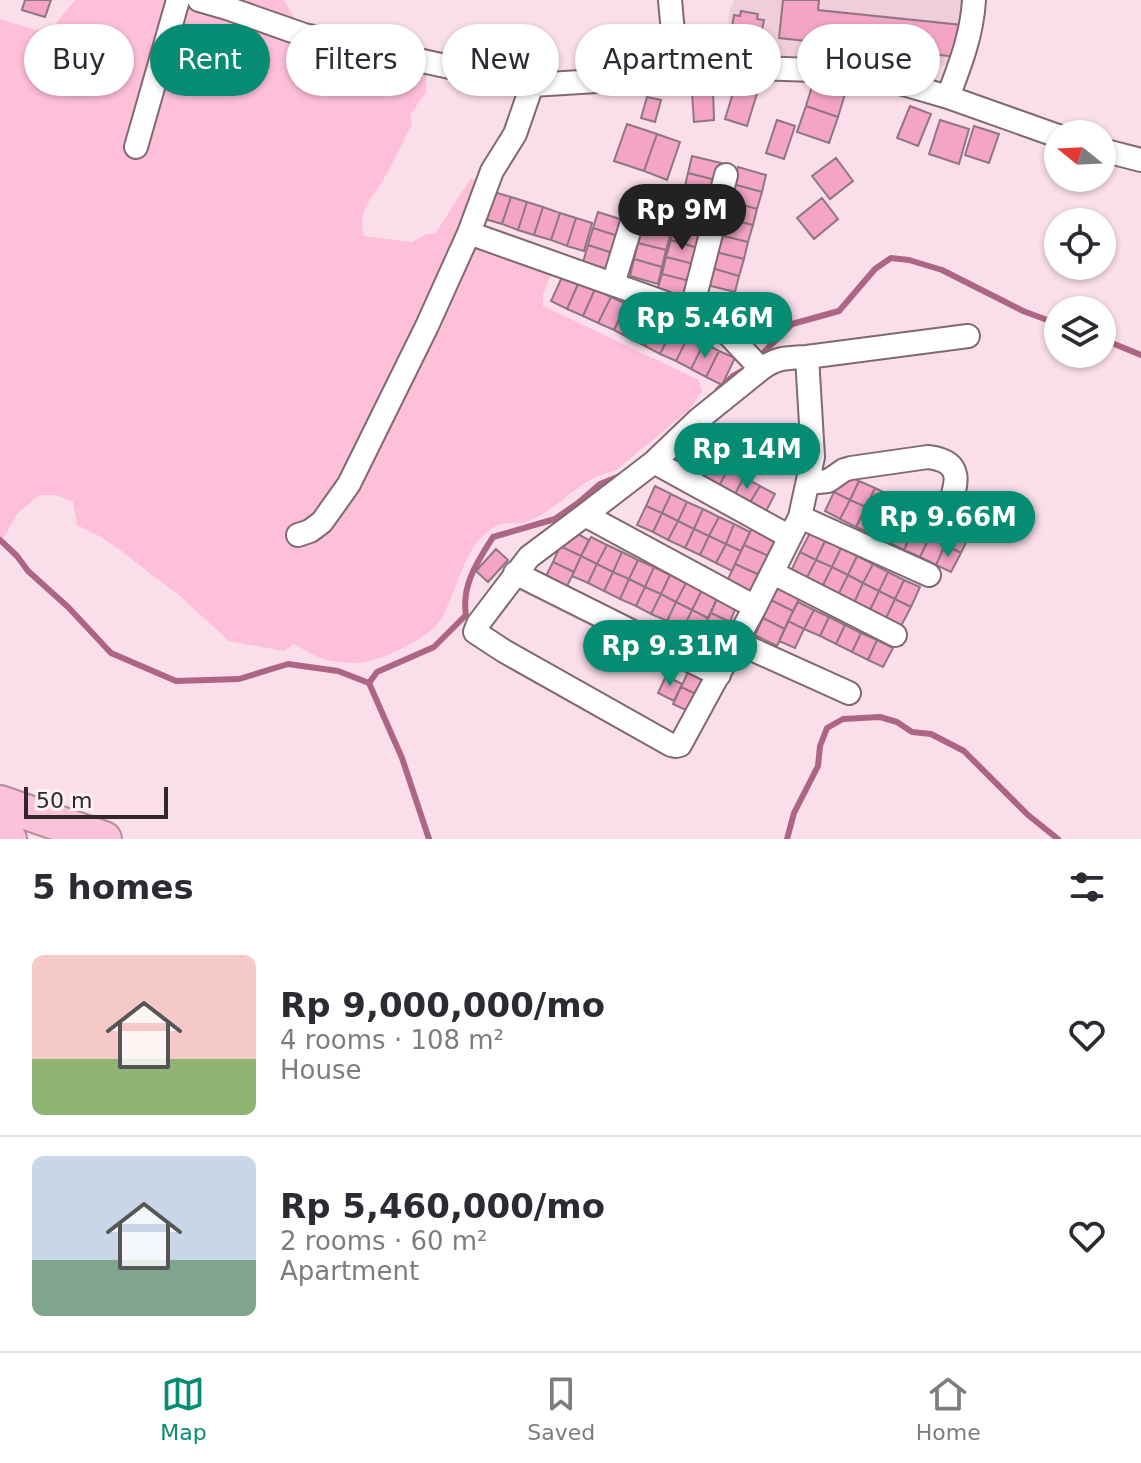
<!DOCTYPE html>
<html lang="en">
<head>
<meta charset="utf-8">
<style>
	body { margin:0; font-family:"DejaVu Sans",sans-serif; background:#f2f2f3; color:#2b2b33; height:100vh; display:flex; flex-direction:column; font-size:30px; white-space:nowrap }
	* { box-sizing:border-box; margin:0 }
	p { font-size:26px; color:#7c7c81 }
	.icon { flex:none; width:44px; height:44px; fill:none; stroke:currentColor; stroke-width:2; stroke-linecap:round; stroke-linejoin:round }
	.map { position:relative; height:839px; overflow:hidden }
	.details { display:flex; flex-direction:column; background:#fff; flex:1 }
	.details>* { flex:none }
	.guide { position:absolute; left:24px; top:24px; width:1094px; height:72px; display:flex; gap:16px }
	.needle { width:52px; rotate:288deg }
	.buttons { position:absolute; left:1044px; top:120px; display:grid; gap:16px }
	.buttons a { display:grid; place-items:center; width:72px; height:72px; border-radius:50%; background:#fff; box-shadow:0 2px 6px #0004; font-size:40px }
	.scale { position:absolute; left:24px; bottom:20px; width:144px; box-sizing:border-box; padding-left:8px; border:4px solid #31272a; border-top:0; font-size:22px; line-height:28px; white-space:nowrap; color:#31272a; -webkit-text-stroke:6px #fcf1f5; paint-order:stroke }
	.price { position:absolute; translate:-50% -68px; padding:0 18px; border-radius:28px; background:#058c72; color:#fff; font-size:26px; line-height:52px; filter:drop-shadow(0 2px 4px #0008) }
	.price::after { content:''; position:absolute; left:50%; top:48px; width:24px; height:18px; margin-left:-12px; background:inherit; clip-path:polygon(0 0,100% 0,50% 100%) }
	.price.on { background:#222; color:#fff }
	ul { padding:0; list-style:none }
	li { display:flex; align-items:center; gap:24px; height:200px; padding:0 32px }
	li+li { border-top:2px solid #e1e1e2 }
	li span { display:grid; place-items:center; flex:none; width:224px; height:160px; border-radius:12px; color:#555 }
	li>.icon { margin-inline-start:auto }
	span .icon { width:96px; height:96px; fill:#fffc; stroke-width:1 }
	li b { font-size:34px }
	h2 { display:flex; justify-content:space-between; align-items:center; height:96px; padding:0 32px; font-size:34px }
	.chip { padding:0 28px; border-radius:36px; background:#fff; box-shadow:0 2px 6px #0004; font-size:28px; line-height:72px }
	.chip.on { background:#058c72; color:#fff }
	.tabs { display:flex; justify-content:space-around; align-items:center; height:112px; border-top:2px solid #e1e1e2; background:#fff; font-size:22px; color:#7c7c81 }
	.tabs a { display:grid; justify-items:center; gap:4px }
	.tabs .on { color:#058c72 }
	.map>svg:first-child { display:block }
	.built { fill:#efcdda }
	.green { fill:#febfd8 }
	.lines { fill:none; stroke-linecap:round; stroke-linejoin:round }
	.stream { stroke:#ac6684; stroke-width:6 }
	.building { fill:#f4a4c5; stroke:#8f7680; stroke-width:2 }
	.minor-casing { stroke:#816972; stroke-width:26 }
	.highway-casing { stroke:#b58c9c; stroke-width:38 }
	.minor { stroke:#fff; stroke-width:22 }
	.highway { stroke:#fcc2d9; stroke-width:34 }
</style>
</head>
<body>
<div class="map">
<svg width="1141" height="839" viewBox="0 0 1141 839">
	<rect width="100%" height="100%" fill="#fadee9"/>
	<path class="built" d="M734,0H965L955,66L786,56L731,62L728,39L729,13Z"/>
	<path class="green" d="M75,0H284L299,26L426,59V92L410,115L412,124C403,142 394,162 383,180C371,201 357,209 364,236L412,242L427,234H435L471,178L480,181L466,229L552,272L543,294V306L699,380L702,391L690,409L615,471C581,476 559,510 526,522C519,525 510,522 502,524C493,525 484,535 478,541C463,559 453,597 442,618C431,638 379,662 357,663C348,663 336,662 327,660C316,657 304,650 294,644L284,651L229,641L181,597L120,550L101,537L77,525L73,502L56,495H39L17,514L4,537H0V19L36,30L53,27Z"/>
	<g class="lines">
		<path class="stream" d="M1102,339L1141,355
			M758,358L792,324L839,311L875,269L891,258L909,260L942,270L1023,311L1058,324
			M718,390L733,376L744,370
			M0,540L17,556L28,571L68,607L111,653L176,681L239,679L288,664L338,671L369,683L402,758L429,839
			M369,683L377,672L434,647L466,615C461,585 478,561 493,537L555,519L578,503L600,484L620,476
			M787,839L794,813L818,766L820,746L827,728L843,719L880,717L897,722L912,732L931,734L964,751L1028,815L1058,839"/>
	</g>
	<path class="building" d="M25,0H51L45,17L22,10Z
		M783,0H819L818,10L962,25L958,57L779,38Z
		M741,11L758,14L757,19L764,20L760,40L731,34L734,15L740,16Z
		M737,80L759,87L747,126L725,119Z
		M813,83L845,94L838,117L806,106Z
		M713,91L714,120L694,122L692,93Z
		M647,97L661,100L655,122L641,118Z
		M806,106L838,117L829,143L797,132Z
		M910,106L931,114L918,146L897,138Z
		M777,120L795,126L784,159L766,153Z
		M940,120L969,129L959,164L929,154Z
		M627,124L657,134L644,171L614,161Z
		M974,126L999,134L989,163L965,155Z
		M657,134L680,142L667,180L644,171Z
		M692,156L721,163L716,180L688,173Z
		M836,158L853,181L830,199L812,176Z
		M738,167L766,175L762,192L733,184Z
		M688,173L716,180L712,197L684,190Z
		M733,184L762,192L757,209L729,201Z
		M684,190L712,197L707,214L679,206Z
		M494,192L511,197L502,224L485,219Z
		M511,197L527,202L518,230L502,224Z
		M822,198L838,219L814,239L797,218Z
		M729,201L757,209L753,225L725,218Z
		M527,202L543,207L534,235L518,230Z
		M679,206L707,214L703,231L675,223Z
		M543,207L560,213L551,240L534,235Z
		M598,212L626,221L621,237L593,228Z
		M560,213L576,218L567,246L551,240Z
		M576,218L592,223L584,251L567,246Z
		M725,218L753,225L748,242L720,235Z
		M675,223L703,231L698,248L671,240Z
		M643,226L671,233L666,250L638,243Z
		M593,228L621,237L616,254L588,245Z
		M720,235L748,242L744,259L716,252Z
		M671,240L698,248L694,264L666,257Z
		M638,243L666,250L662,267L634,259Z
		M588,245L616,254L611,270L583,262Z
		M716,252L744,259L739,276L712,268Z
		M666,257L694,264L690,281L662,274Z
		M634,259L662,267L658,284L630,276Z
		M712,268L739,276L735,292L707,285Z
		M662,274L690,281L685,298L657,291Z
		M563,275L579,282L567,309L551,301Z
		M579,282L595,289L583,316L567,309Z
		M595,289L611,297L598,323L583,316Z
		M729,294L744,301L732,327L716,319Z
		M611,297L626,304L614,330L598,323Z
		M744,301L760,309L747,335L732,327Z
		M627,304L643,312L629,338L614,330Z
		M760,309L775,317L763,342L747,335Z
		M643,312L658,320L645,346L629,338Z
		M658,320L673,328L660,354L645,346Z
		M673,328L689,335L676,361L660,354Z
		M689,335L704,343L691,369L676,361Z
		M704,343L719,351L706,377L691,369Z
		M719,351L735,358L722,385L706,377Z
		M682,444L697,453L687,471L672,463Z
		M697,453L713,461L703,480L687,471Z
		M713,461L728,469L718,488L703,480Z
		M728,469L744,477L734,496L718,488Z
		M843,473L859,481L850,500L834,492Z
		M744,477L760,486L749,504L734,496Z
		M859,481L875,488L866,507L850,500Z
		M655,486L671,494L662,513L646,506Z
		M760,486L775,494L765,513L749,504Z
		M875,488L891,496L881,515L866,507Z
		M834,492L850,500L840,519L825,511Z
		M671,494L687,502L678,521L662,513Z
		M891,496L907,503L897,523L881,515Z
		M850,500L866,507L856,527L840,519Z
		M687,502L703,509L694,529L678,521Z
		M907,503L922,511L913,530L897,523Z
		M646,506L662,513L653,532L637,525Z
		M866,507L881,515L872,534L856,527Z
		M703,509L719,517L709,536L694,529Z
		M922,511L938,519L929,538L913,530Z
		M662,513L678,521L668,540L653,532Z
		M881,515L897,523L888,542L872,534Z
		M719,517L734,524L726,544L709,536Z
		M938,519L954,526L945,545L929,538Z
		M678,521L694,529L685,548L668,540Z
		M897,523L913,530L904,550L888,542Z
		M734,524L750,532L741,551L726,544Z
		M753,526L780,539L771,557L744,545Z
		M954,526L970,534L961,553L945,545Z
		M568,529L589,540L581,556L560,546Z
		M694,529L709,536L700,555L685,548Z
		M913,530L929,538L920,557L904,550Z
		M810,533L825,541L816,560L800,552Z
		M709,536L726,544L716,563L700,555Z
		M591,537L607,545L597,564L581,556Z
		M929,538L945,545L936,565L920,557Z
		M825,541L841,548L832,567L816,560Z
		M726,544L741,551L732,571L716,563Z
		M607,545L622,552L613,572L597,564Z
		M744,545L771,557L762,576L735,564Z
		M945,545L961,553L951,572L936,565Z
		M560,546L581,556L574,572L553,562Z
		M841,548L857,556L848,575L832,567Z
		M496,549L508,560L488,582L476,571Z
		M622,552L638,560L629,579L613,572Z
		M800,552L816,560L806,579L791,571Z
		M581,556L597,564L588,583L572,576Z
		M857,556L873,564L863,583L848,575Z
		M638,560L654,567L645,587L629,579Z
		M816,560L832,567L822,587L806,579Z
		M553,562L574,572L566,588L545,578Z
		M597,564L613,572L604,591L588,583Z
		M735,564L762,576L754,594L727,581Z
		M873,564L888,572L879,591L863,583Z
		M654,567L670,575L661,594L645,587Z
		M832,567L848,575L838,595L822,587Z
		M613,572L629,579L620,599L604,591Z
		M888,572L904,580L895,599L879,591Z
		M670,575L686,583L676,602L661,594Z
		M848,575L863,583L854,603L838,595Z
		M629,579L645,587L636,606L620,599Z
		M904,580L920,587L911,607L895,599Z
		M686,583L702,590L692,610L676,602Z
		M863,583L879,591L870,610L854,603Z
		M779,585L801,595L793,611L771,600Z
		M645,587L661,594L651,614L636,606Z
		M702,590L717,598L708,618L692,610Z
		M879,591L895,599L886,618L870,610Z
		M661,594L676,602L667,621L651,614Z
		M718,596L737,605L730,622L711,613Z
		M895,599L911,607L901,626L886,618Z
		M771,600L793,611L785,629L763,618Z
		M676,602L692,610L683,629L667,621Z
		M798,602L814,610L804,629L788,621Z
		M692,610L708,618L699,636L683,629Z
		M814,610L829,617L820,636L804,629Z
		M711,613L730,622L721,639L702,630Z
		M829,617L845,625L836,644L820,636Z
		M763,618L785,629L777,646L755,635Z
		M788,621L804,629L795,648L779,641Z
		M845,625L861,633L852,652L836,644Z
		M702,630L721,639L713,657L694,648Z
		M861,633L877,640L868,660L852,652Z
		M877,640L893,648L883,667L868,660Z
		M689,670L708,679L700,696L681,687Z
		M666,676L682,684L674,701L658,693Z
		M681,687L700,696L692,713L673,704Z"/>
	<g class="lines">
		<g class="minor-casing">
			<path id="minor" d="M199,0L230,9L304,35L532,85L677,76
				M670,0L677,76L754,68L844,71L886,79L948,97L1058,136
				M948,97C960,65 972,35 974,0
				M136,147L178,0
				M1102,150L1141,160
				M726,175L691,312L729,335L761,369C777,357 788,358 807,357L968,336
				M469,233L691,312
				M613,284L632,222
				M654,462L790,537
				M808,483L828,481L844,470L851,468L928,457C970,462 954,491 945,518
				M585,515L529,557L478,624L475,632L504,651L671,745L676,746L680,745L755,607L800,517L813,457L807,357
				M800,517L929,575
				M298,535L310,531L322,522L349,484L427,326L469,233L492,171L515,134L532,85
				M515,573L719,675
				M773,573L895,635
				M755,607L585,515L654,462L699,419L761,369
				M736,642L849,693"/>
		</g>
		<g class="highway-casing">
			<path id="highway" d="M0,803L104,839
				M0,836L9,839"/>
		</g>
		<use href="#minor" class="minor"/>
		<use href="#highway" class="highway"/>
	</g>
</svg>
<div class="buttons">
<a><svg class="needle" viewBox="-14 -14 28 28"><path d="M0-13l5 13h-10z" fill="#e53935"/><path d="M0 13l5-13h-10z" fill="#7c7c81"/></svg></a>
<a><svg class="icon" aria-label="locate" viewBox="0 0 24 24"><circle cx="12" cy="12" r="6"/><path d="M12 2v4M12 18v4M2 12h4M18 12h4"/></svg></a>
<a><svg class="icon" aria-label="layers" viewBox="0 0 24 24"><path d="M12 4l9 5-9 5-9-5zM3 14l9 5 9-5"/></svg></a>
</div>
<div class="scale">50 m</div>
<b class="price on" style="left:682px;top:252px">Rp 9M</b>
<b class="price" style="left:705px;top:360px">Rp 5.46M</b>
<b class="price" style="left:747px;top:491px">Rp 14M</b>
<b class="price" style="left:948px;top:559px">Rp 9.66M</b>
<b class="price" style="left:670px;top:688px">Rp 9.31M</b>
<div class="guide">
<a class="chip">Buy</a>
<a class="chip on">Rent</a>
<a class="chip">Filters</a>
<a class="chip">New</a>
<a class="chip">Apartment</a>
<a class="chip">House</a>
</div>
</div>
<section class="details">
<h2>5 homes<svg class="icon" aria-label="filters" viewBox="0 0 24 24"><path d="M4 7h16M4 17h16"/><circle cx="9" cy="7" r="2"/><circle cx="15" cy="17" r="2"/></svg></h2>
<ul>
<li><span style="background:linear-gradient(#f6c9c9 65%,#8fb573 0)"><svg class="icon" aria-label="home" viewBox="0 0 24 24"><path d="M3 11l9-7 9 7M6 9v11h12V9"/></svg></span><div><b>Rp 9,000,000/mo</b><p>4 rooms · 108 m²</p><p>House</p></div><svg class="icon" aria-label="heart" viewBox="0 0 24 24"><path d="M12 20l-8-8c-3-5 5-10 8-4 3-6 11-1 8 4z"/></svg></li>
<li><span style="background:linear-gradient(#c9d6e8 65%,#7fa58c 0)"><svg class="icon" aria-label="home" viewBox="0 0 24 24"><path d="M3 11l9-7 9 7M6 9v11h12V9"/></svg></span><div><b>Rp 5,460,000/mo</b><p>2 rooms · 60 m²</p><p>Apartment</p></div><svg class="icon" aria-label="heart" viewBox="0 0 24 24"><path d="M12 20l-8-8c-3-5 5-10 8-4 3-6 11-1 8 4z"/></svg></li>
</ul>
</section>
<nav class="tabs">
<a class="on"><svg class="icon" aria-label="map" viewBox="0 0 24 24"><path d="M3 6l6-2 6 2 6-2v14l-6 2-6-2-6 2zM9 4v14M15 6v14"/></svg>Map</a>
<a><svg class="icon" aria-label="saved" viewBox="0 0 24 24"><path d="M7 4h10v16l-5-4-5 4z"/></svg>Saved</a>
<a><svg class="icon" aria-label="home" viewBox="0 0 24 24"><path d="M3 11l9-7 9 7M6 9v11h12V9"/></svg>Home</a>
</nav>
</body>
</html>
